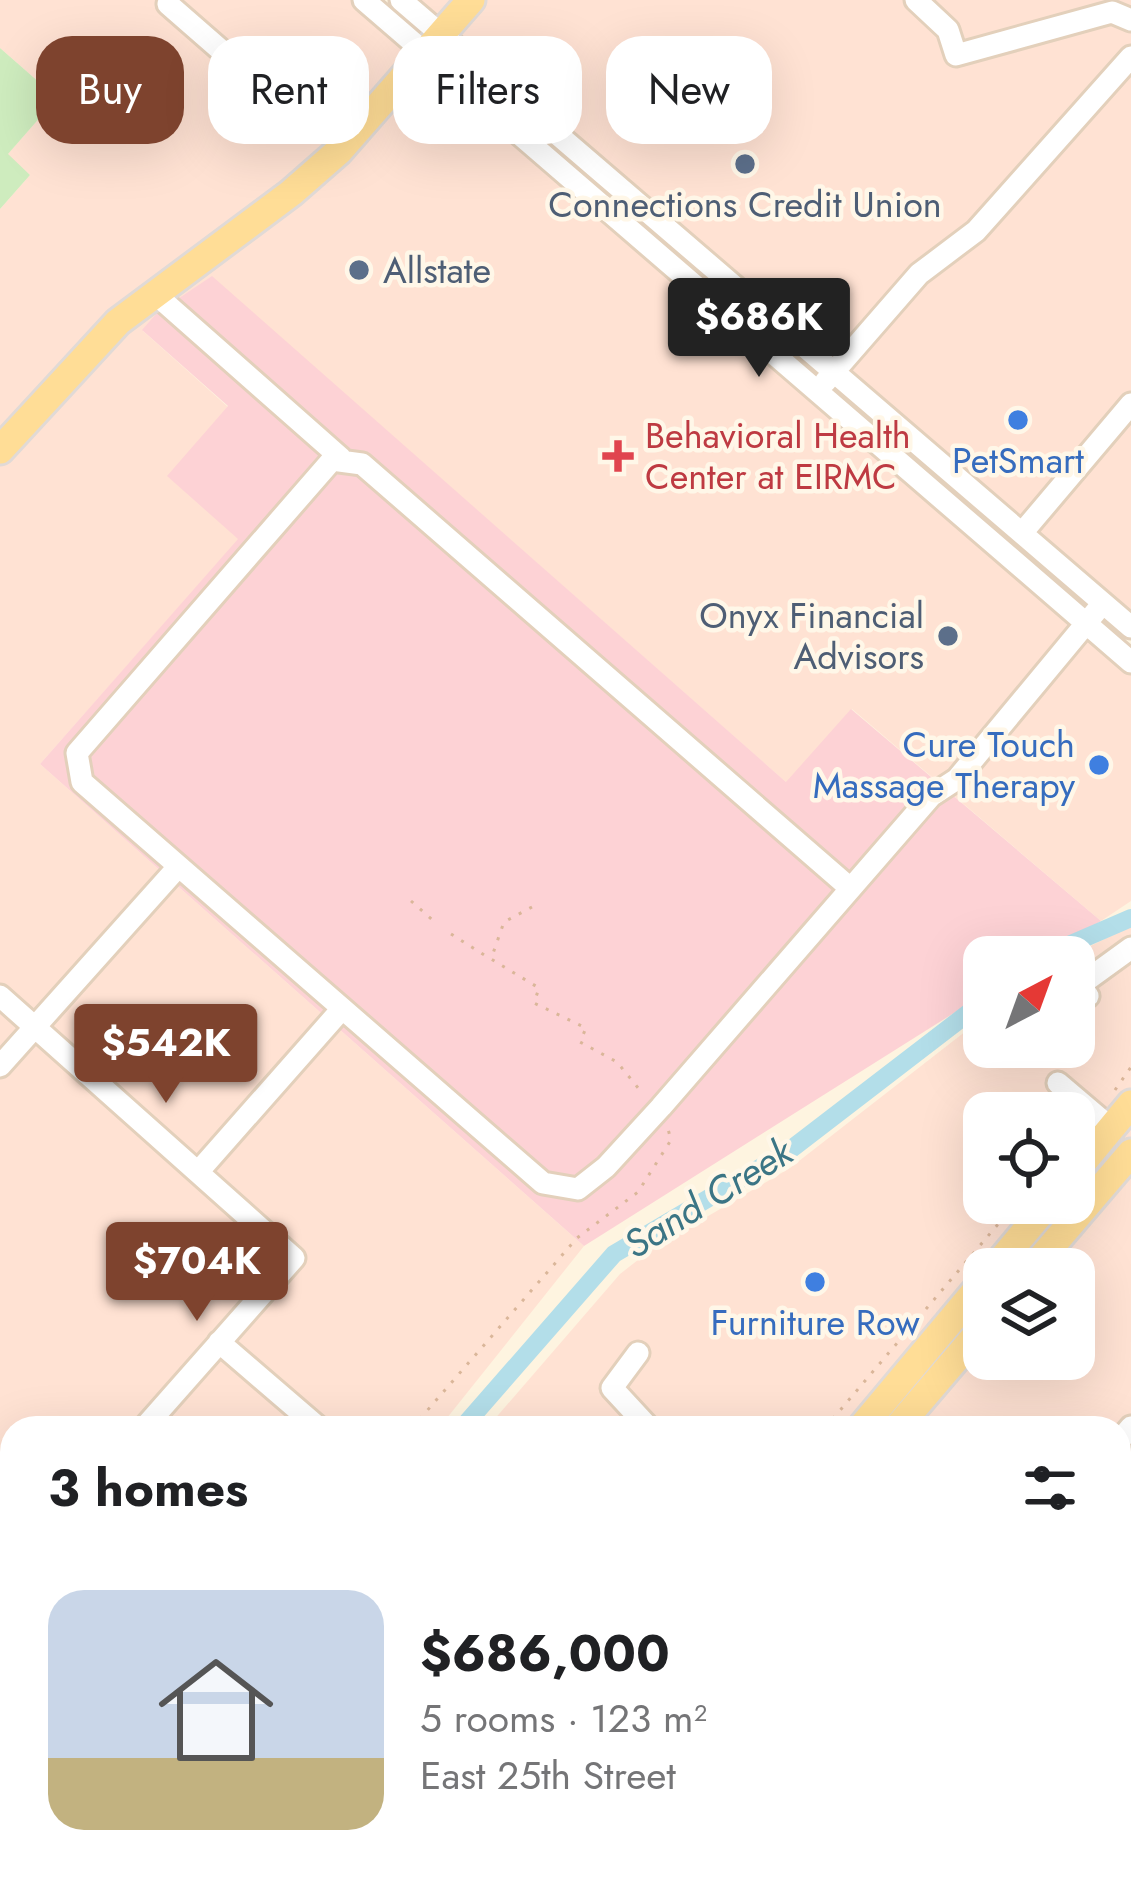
<!DOCTYPE html>
<html lang="en">
<head>
<meta charset="utf-8">
<style>
	body { margin:0; font-family:Jost,sans-serif; background:#f6f6f6; color:#202124; height:100vh; display:flex; flex-direction:column; font-size:45px; white-space:nowrap }
	* { box-sizing:border-box; margin:0 }
	p { font-size:39px; color:#757577 }
	.icon { flex:none; width:66px; height:66px; fill:none; stroke:currentColor; stroke-width:2; stroke-linecap:round; stroke-linejoin:round }
	.map { position:relative; flex:1; overflow:hidden }
	.sheet { position:absolute; left:0px; top:1416px; width:1131px; height:471px; display:flex; flex-direction:column; background:#fff; border-radius:36px 36px 0 0; box-shadow:0 12px 48px #0002 }
	.sheet>* { flex:none }
	.top-card { position:absolute; left:36px; top:36px; width:1059px; height:108px; display:flex; gap:24px }
	.needle { width:78px; rotate:41deg }
	.fabs { position:absolute; left:963px; top:936px; display:grid; gap:24px }
	.fabs a { display:grid; place-items:center; width:132px; height:132px; border-radius:24px; background:#fff; box-shadow:0 12px 48px #0002; font-size:60px }
	.price { position:absolute; translate:-50% -102px; padding:0 27px; border-radius:12px; background:#7e432e; color:#fff; font-size:39px; line-height:78px; filter:drop-shadow(0 3px 6px #0008) }
	.price::after { content:''; position:absolute; left:50%; top:72px; width:36px; height:27px; margin-left:-18px; background:inherit; clip-path:polygon(0 0,100% 0,50% 100%) }
	.price.selected { background:#222; color:#fff }
	ul { padding:0; list-style:none }
	li { display:flex; align-items:center; gap:36px; height:300px; padding:0 48px }
	li span { display:grid; place-items:center; flex:none; width:336px; height:240px; border-radius:36px; color:#555 }
	li>.icon { margin-inline-start:auto }
	span .icon { width:144px; height:144px; fill:#fffc; stroke-width:1 }
	li b { font-size:51px }
	h2 { display:flex; justify-content:space-between; align-items:center; height:144px; padding:0 48px; font-size:51px }
	.chip { padding:0 42px; border-radius:36px; background:#fff; box-shadow:0 12px 48px #0002; font-size:42px; line-height:108px }
	.chip.selected { background:#7e432e; color:#fff }
	.map>svg:first-child { display:block }
	.commercial { fill:#ffe2d3; fill-rule:evenodd }
	.medical { fill:#fdd2d5 }
	.green { fill:#ceecbe }
	.lines { fill:none; stroke-linecap:round; stroke-linejoin:round }
	.canal { stroke:#b3dee9; stroke-width:18 }
	.minor-casing { stroke:#e3d0bb; stroke-width:27 }
	.major-casing { stroke:#e1dad6; stroke-width:33 }
	.path { stroke:#dab699; stroke-width:3; stroke-dasharray:3 9; stroke-linecap:butt }
	.minor { stroke:#fff; stroke-width:21 }
	.major { stroke:#ffdd96; stroke-width:27 }
	.service-dot { fill:#5c6f8a; stroke:#fff7e8; stroke-width:4.5 }
	.shop-dot { fill:#3f7fe0; stroke:#fff7e8; stroke-width:4.5 }
	.health-dot { fill:#e0444e; stroke:#fff7e8; stroke-width:4.5 }
	.labels { text-anchor:middle; dominant-baseline:central; stroke-width:9; stroke-linejoin:round; paint-order:stroke }
	.service-label { font-size:36px; fill:#4e5e75; stroke:#fff7e8 }
	.health-label { font-size:36px; fill:#be3a42; stroke:#fff7e8; text-anchor:start }
	.shop-label { font-size:36px; fill:#366cbe; stroke:#fff7e8 }
	.water-label { font-size:39px; font-style:italic; fill:#3b7585; stroke:#fff7e8 }
</style>
</head>
<body>
<div class="map">
<svg width="1131" height="1885" viewBox="0 0 1131 1885">
	<rect width="100%" height="100%" fill="#fef4e0"/>
	<path class="commercial" d="M0,0H361L1131,662V901L1101,921L852,709L787,783L212,277L143,331L228,407L168,476L239,539L40,764L584,1246L439,1428H12V1623L0,1613V209L30,175L7,155L57,98L0,48Z
		M401,0H1131V627Z
		M1131,926V1885H122L130,1875H1119V1428H487L620,1274L652,1249L790,1168L984,1017V1047H1074V957H1068ZM984,1113H1074V1203H984ZM984,1269H1074V1359H984Z"/>
	<path class="medical" d="M212,276L786,782L851,709L1101,921L1043,957H984V994L584,1246L40,764L238,539L167,476L228,406L142,330L157,313Z"/>
	<path class="green" d="M0,48L57,98L8,154L30,175L0,209Z"/>
	<g class="lines">
		<path class="canal" d="M1041,957L1131,918
			M462,1428L614,1254L790,1150L984,1001
			M103,1885L112,1875"/>
		<g class="minor-casing">
			<path id="minor" d="M364,0L1131,662
				M401,0L1131,627
				M916,0L948,30L956,55L1112,12L1131,20
				M168,4L239,66
				M262,85L287,107
				M154,293L341,458
				M825,382L919,274L976,231L1131,57
				M1022,533L1131,404
				M850,888L362,464L332,460L77,753L82,782L543,1183L578,1189L606,1167L661,1107L931,796L957,779L1103,603
				M0,996L294,1258L144,1428
				M1088,996L1080,985L1131,948
				M0,1066L178,867
				M1058,1083L1111,1128
				M198,1172L340,1011
				M219,1342L319,1428
				M638,1353L612,1388L649,1428
				M1119,1441L1131,1427
				M0,1591L12,1577
				M1119,1654L1131,1640
				M370,1875L377,1881
				M743,1875L755,1885
				M870,1885L877,1878
				M919,1885L927,1875"/>
		</g>
		<g class="major-casing">
			<path id="major" d="M0,450L118,322L291,193L339,151L471,0
				M1074,1173L1131,1104
				M994,1269L1049,1203
				M1032,1269L1131,1153
				M861,1428L984,1281
				M897,1428L984,1326
				M490,1885L498,1875"/>
		</g>
		<path class="path" d="M411,901L437,924
			M532,907L504,922L491,959L539,988L534,1003L586,1028L580,1042L617,1062L639,1089
			M451,934L489,958
			M1115,1090L1131,1067
			M412,1428L577,1238L638,1192L671,1140L668,1129
			M825,1428L1016,1203
			M436,1885L445,1875"/>
		<use href="#minor" class="minor"/>
		<use href="#major" class="major"/>
	</g>
	<g class="service-dot">
		<circle cx="745" cy="164" r="12"/>
		<circle cx="359" cy="270" r="12"/>
		<circle cx="948" cy="636" r="12"/>
	</g>
	<g class="shop-dot">
		<circle cx="1018" cy="420" r="12"/>
		<circle cx="1099" cy="765" r="12"/>
		<circle cx="815" cy="1282" r="12"/>
	</g>
	<path class="health-dot" d="M612 438h12v12h12v12h-12v12h-12v-12h-12v-12h12z"/>
	<g class="labels">
		<g class="service-label">
			<text x="745" y="204">Connections Credit Union</text>
			<text x="383" y="270" text-anchor="start">Allstate</text>
			<text x="924" y="615" text-anchor="end">Onyx Financial<tspan x="924" dy="41">Advisors</tspan></text>
		</g>
		<g class="health-label">
			<text x="645" y="435">Behavioral Health<tspan x="645" dy="41">Center at EIRMC</tspan></text>
		</g>
		<g class="shop-label">
			<text x="1018" y="460">PetSmart</text>
			<text x="1075" y="744" text-anchor="end">Cure Touch<tspan x="1075" dy="41">Massage Therapy</tspan></text>
			<text x="815" y="1322">Furniture Row</text>
		</g>
		<g class="water-label">
			<text transform="translate(708 1198) rotate(-32)">Sand Creek</text>
		</g>
	</g>
</svg>
<div class="fabs">
<a><svg class="needle" viewBox="-14 -14 28 28"><path d="M0-13l5 13h-10z" fill="#e53935"/><path d="M0 13l5-13h-10z" fill="#757577"/></svg></a>
<a><svg class="icon" aria-label="locate" viewBox="0 0 24 24"><circle cx="12" cy="12" r="6"/><path d="M12 2v4M12 18v4M2 12h4M18 12h4"/></svg></a>
<a><svg class="icon" aria-label="layers" viewBox="0 0 24 24"><path d="M12 4l9 5-9 5-9-5zM3 14l9 5 9-5"/></svg></a>
</div>
<b class="price selected" style="left:759px;top:380px">$686K</b>
<b class="price" style="left:166px;top:1106px">$542K</b>
<b class="price" style="left:197px;top:1324px">$704K</b>
<div class="top-card">
<a class="chip selected">Buy</a>
<a class="chip">Rent</a>
<a class="chip">Filters</a>
<a class="chip">New</a>
</div>
<section class="sheet">
<h2>3 homes<svg class="icon" aria-label="filters" viewBox="0 0 24 24"><path d="M4 7h16M4 17h16"/><circle cx="9" cy="7" r="2"/><circle cx="15" cy="17" r="2"/></svg></h2>
<ul>
<li><span style="background:linear-gradient(#c9d6e8 70%,#c2b280 0)"><svg class="icon" aria-label="home" viewBox="0 0 24 24"><path d="M3 11l9-7 9 7M6 9v11h12V9"/></svg></span><div><b>$686,000</b><p>5 rooms · 123 m²</p><p>East 25th Street</p></div></li>
</ul>
</section>
</div>
</body>
</html>
